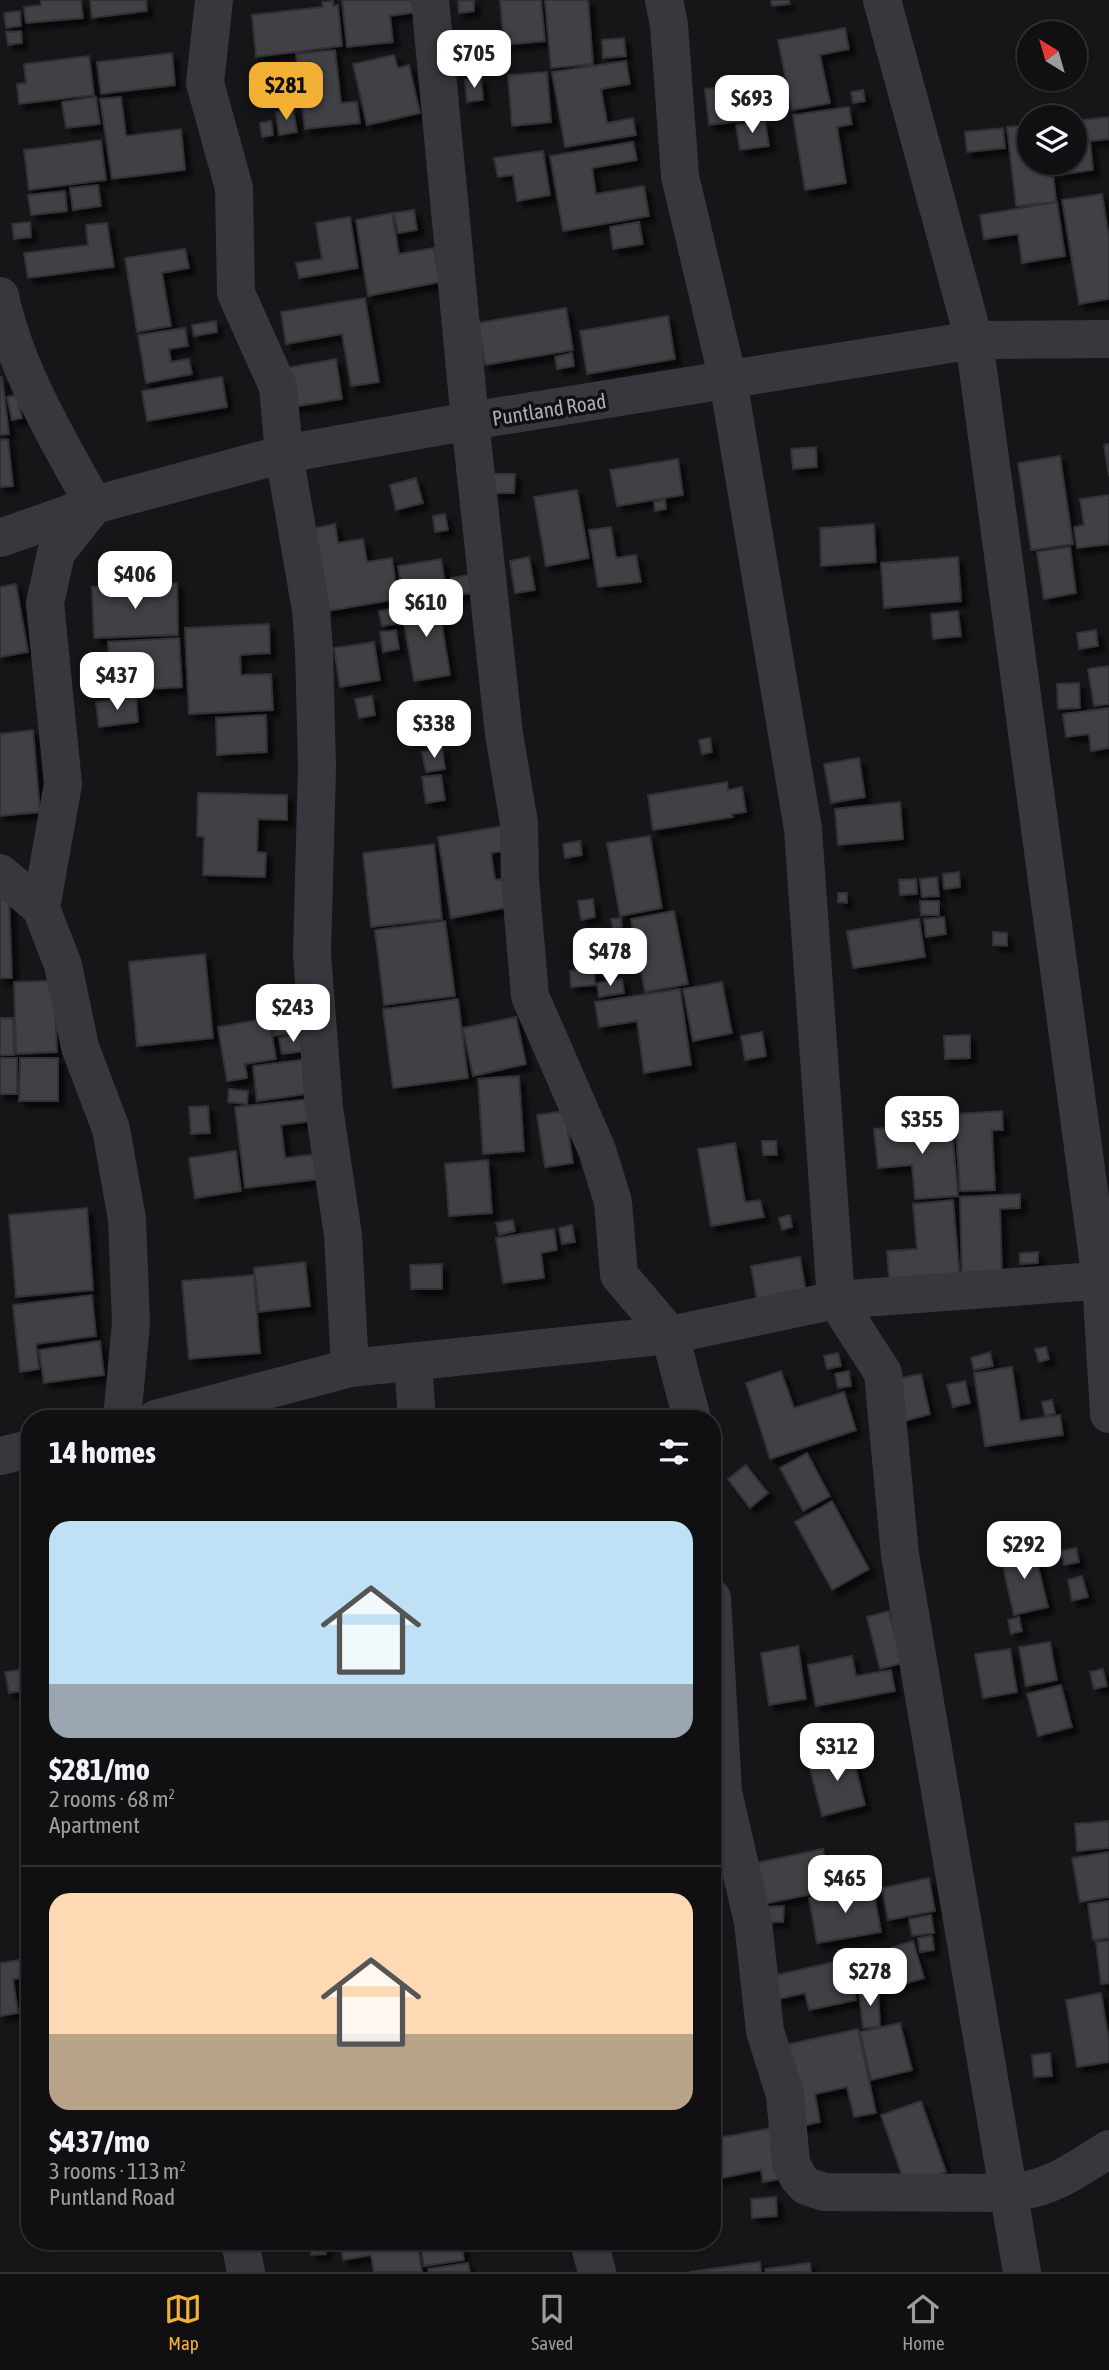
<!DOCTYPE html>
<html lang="en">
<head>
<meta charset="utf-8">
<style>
	body { margin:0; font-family:"Asap Condensed",sans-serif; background:#19191b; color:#f1f3f6; height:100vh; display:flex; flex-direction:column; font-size:26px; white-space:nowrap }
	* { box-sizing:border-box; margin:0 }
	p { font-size:23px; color:#9c9d9f }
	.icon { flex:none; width:38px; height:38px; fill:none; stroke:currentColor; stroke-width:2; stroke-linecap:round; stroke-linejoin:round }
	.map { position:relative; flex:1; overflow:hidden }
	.drawer { position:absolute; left:21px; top:1410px; width:700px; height:840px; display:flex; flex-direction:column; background:#101012; border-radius:28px; box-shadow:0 2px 5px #0004,0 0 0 2px #303032 }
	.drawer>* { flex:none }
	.needle { width:46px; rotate:323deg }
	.buttons { position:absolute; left:1017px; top:21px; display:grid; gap:14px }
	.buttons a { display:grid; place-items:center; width:70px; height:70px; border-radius:50%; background:#101012; box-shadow:0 2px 5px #0004,0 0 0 2px #303032; font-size:35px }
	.price { position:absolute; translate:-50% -60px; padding:0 16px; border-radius:14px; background:#fff; color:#222; font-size:23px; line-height:46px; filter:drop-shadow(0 2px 4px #0008) }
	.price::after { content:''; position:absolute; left:50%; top:42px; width:21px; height:16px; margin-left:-10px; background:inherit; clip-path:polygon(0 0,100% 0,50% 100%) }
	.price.active { background:#f2b134; color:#111 }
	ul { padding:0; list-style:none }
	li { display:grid; align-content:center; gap:14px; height:371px; padding:0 28px }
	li+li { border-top:2px solid #303032 }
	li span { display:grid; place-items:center; height:217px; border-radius:21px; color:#555 }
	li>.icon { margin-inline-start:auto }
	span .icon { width:126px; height:126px; fill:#fffc; stroke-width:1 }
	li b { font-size:30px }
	h2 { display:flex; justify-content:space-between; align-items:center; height:84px; padding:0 28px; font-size:30px }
	.tabs { display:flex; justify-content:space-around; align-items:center; height:98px; border-top:2px solid #303032; background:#101012; font-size:19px; color:#9c9d9f }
	.tabs a { display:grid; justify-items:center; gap:4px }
	.tabs .active { color:#f2b134 }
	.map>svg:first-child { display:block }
	.building { fill:#404145; stroke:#303034; stroke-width:2; filter:url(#shadow) }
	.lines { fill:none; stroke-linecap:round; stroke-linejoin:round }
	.minor { stroke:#37383d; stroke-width:38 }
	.labels { text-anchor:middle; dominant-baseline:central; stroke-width:7; stroke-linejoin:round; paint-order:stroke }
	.street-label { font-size:21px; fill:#a8adb8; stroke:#111113 }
</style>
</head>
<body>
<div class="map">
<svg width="1109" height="2272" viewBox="0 0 1109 2272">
	<defs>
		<filter id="shadow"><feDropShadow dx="6" dy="6" stdDeviation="2" flood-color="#0009"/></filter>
	</defs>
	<rect width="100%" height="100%" fill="#161618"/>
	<path class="building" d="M41,0H81L83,18L26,23L24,7L41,5Z
		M90,0H146L147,11L92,18Z
		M342,0H416L417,12L390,16L393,42L347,47Z
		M474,0V11L459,13L458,1Z
		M500,0H541L545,41L504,45Z
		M545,0H588L593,64L551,68Z
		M771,0H789L790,4L772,6Z
		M333,1V6L338,5L342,46L256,57L252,15L323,7L322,2Z
		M20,11L21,26L6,28L4,13Z
		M845,28L849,49L820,55L830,103L792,110L778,40Z
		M21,31L22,43L8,45L6,32Z
		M624,38L626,56L603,58L602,40Z
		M480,40L481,59L465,61L463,42Z
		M335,50L341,103L357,102L360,123L305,129L296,54Z
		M172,53L175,85L101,94L97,62Z
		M394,55L398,68L409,65L420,113L367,125L353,64Z
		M89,56L94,95L19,104L17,84L26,83L24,64Z
		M626,61L630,84L601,89L607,123L633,118L636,135L565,147L552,72Z
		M547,72L551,122L512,126L508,75Z
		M481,79L483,100L467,102L465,80Z
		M748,85L751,120L709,125L705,89Z
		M863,90L865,101L853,103L851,92Z
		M96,97L100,124L66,128L62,102Z
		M121,97L126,136L181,129L185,170L112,179L100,99Z
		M849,107L852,124L837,127L846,183L805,190L793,115Z
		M293,109L297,132L279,135L276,112Z
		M1109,117V139L1090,141L1093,170L1058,175L1056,163H1074V121Z
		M271,121L273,135L262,137L260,123Z
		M765,121L769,146L740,150L736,125Z
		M1029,125V163H1052L1056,202L1016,206L1007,127Z
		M1003,128L1005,148L967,152L965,132Z
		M101,140L106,180L29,190L24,150Z
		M633,142L637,160L592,168L596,194L644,186L649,216L563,231L550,156Z
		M543,151L550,195L517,201L513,175L498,177L494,158Z
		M98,185L101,206L73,210L70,188Z
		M65,191L67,211L31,215L28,195Z
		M1102,194L1109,238V299L1079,304L1062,200Z
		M1057,202L1065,256L1022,263L1018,234L984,239L980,215Z
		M414,210L417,230L398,233L394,213Z
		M392,213L399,254L434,248L440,282L368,296L356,220Z
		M350,217L358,268L299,278L296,263L322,259L316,223Z
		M30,222L31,237L14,239L12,224Z
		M639,222L643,244L613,249L610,227Z
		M107,223L114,267L28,278L24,253L88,245L86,225Z
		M185,249L189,268L162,273L171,326L137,332L125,258Z
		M365,298L379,382L351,386L342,334L286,344L281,312Z
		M566,308L573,350L485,365L478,323Z
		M668,316L675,359L587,374L580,331Z
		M216,321L217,332L194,336L192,325Z
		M185,328L188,346L169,349L171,362L189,359L192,374L146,383L138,335Z
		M572,353L574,366L557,369L555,357Z
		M336,359L342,399L292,407L286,368Z
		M0,377H2L9,434L0,435Z
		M222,377L227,407L147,421L142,391Z
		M17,395L22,418L12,420L7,397Z
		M8,439L13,486L0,487V440Z
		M1109,444V476L1104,445Z
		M816,447L817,467L793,469L791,449Z
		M1060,456L1073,544L1031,550L1018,463Z
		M678,459L683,495L617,506L610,470Z
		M494,474H515L514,493H494Z
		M416,478L423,503L396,510L390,485Z
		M577,490L589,558L546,566L534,497Z
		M1109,495V544L1077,548L1074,527L1084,525L1080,499Z
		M665,500L666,509L655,511L654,502Z
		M445,514L448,530L435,532L433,516Z
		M335,524L338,543L363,539L367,562L392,558L398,599L327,611L315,528Z
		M874,524L876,562L821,566L820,528Z
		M611,527L616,558L636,555L641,582L598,587L589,530Z
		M1070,547L1076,593L1044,599L1037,552Z
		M529,557L535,590L515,593L510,561Z
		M958,557L961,601L884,608L881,563Z
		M441,559L447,595L404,602L398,566Z
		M469,575L471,593L454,596L451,578Z
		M177,583L178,635L94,638L92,587Z
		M16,584L28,652L0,657V587Z
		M438,599V601L444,600L447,618L441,619L450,675L414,681L401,605Z
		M396,608L399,623L382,626L379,611Z
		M958,611L961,636L933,639L931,614Z
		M269,624L270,653L240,655L241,675L271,674L273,710L189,714L185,628Z
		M396,630L399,649L383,652L380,632Z
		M1096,630L1098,646L1079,649L1077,633Z
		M179,638L182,687L151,689L150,676L110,679L108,642Z
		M374,642L380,680L340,687L334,648Z
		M1109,666V704L1094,706L1088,669Z
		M85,673L105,674V688H85Z
		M1079,683L1080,708L1058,709L1057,684Z
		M372,696L375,715L359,718L355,699Z
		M136,697L138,722L99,727L96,702Z
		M1109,708V748L1091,751L1089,734L1066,737L1063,714Z
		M266,715L267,752L217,755L216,718Z
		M33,730L40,812L0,816V734Z
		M710,738L712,752L702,754L699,740Z
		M442,748L445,769L426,772L422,752Z
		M859,758L865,797L831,803L824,764Z
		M441,775L445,800L426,803L422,777Z
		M727,782L728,790L742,787L746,812L732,814L733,817L653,830L648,795Z
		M198,793L287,795V820L258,819L257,852L266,853L265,877L203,875L204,837L197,836Z
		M900,802L903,839L838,845L835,809Z
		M510,825L514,849L491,853L495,880L516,877L521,905L451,918L438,837Z
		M650,836L662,908L620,916L607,843Z
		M580,841L582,855L565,858L563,844Z
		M434,844L442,919L371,927L363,853Z
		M959,872L960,887L944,889L943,874Z
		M937,877L939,896L922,897L920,879Z
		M916,879L917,894L900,895L899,880Z
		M838,893H847V903L838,902Z
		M0,899H9L12,978H0Z
		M593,899L595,917L581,920L578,901Z
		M920,901H939V915H921Z
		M674,911L688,984L645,992L631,919Z
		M944,917L946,934L926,937L924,919Z
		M621,918L622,928L613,929L611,919Z
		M919,919L925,957L853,968L847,931Z
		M445,921L455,996L384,1005L375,930Z
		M993,932L1007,933V946L993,945Z
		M205,954L213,1038L137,1046L129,962Z
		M594,968L595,985L571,987L570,971Z
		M622,979L624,993L599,997L597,983Z
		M54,981L57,1052L16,1054L14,982Z
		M722,982L732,1033L693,1041L683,989Z
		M680,989L691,1065L644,1073L637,1021L599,1027L595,1002Z
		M458,999L468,1078L393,1088L383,1009Z
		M302,1016L304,1032L274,1036L272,1020Z
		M516,1017L526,1064L473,1076L463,1028Z
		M0,1018H13L14,1055H0Z
		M269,1018L276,1059L245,1064L247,1078L227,1081L218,1027Z
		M762,1032L766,1056L745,1060L741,1036Z
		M305,1034L307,1051L282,1054L279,1038Z
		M970,1035V1058L945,1059L944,1036Z
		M0,1058H17V1094H0Z
		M20,1058H58V1101H19Z
		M308,1059L313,1093L257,1101L253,1066Z
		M519,1076L524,1151L483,1154L478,1079Z
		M229,1089L248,1091L247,1104L228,1102Z
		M311,1099L313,1121L281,1125L285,1158L317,1154L319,1179L245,1188L235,1107Z
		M208,1106L210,1133L191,1134L189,1107Z
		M565,1111L573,1163L545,1167L537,1115Z
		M1002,1111L1003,1130H992L995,1190L960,1191L955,1114Z
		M951,1118L958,1196L915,1199L912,1165L878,1168L874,1129L912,1126L911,1122Z
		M762,1141H776L777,1155H763Z
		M735,1143L745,1202L760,1200L764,1217L711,1226L698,1149Z
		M236,1151L241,1191L195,1198L189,1158Z
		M488,1160L492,1213L449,1216L445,1164Z
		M1020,1194V1208L1000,1209L1002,1277L962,1278L960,1197Z
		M953,1200L960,1279L890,1286L887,1251L917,1249L913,1204Z
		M87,1208L93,1290L16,1297L9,1215Z
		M790,1215L792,1227L782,1230L779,1218Z
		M513,1220L515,1231L499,1235L496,1223Z
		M572,1225L575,1242L562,1244L559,1228Z
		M554,1229L557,1250L541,1253L544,1278L503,1283L496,1238Z
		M1038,1252V1263L1020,1264V1253Z
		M800,1257L806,1293L757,1301L751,1266Z
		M305,1262L310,1306L259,1312L254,1268Z
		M442,1264V1289H411L410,1265Z
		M254,1275L260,1353L189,1359L182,1281Z
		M92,1295L96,1336L36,1344L39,1369L20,1372L13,1305Z
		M100,1341L104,1375L44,1383L39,1350Z
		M1046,1347L1049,1359L1039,1362L1035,1349Z
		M990,1352L993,1366L974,1370L971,1358Z
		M838,1353L841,1366L827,1369L824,1356Z
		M1012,1367L1020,1421L1060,1415L1063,1435L985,1446L974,1373Z
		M781,1371L794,1408L844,1392L856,1430L770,1459L746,1383Z
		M849,1371L851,1386L838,1388L835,1374Z
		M921,1374L930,1414L901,1422L891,1380Z
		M965,1381L970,1403L953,1407L947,1385Z
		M1052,1400L1055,1413L1045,1416L1042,1402Z
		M807,1453L830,1496L803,1511L780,1468Z
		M746,1465L768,1493L750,1508L728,1479Z
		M832,1501L869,1569L832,1590L795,1522Z
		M1033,1546L1048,1607L1014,1615L1000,1554Z
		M1076,1548L1079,1562L1064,1565L1061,1551Z
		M1082,1576L1088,1597L1072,1601L1068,1580Z
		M889,1611L902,1663L880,1669L867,1617Z
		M1019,1617L1022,1631L1011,1634L1008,1620Z
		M1050,1642L1057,1680L1026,1686L1019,1647Z
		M798,1646L806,1699L769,1705L761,1653Z
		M1010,1649L1017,1692L983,1698L975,1654Z
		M852,1656L856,1676L891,1670L895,1691L816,1706L808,1665Z
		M27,1669L30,1690L9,1693L5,1672Z
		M1103,1669L1107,1686L1094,1689L1090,1672Z
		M1061,1685L1072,1727L1038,1736L1027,1694Z
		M851,1749L865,1805L822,1816L808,1761Z
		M1109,1821V1848L1077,1851L1075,1824Z
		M823,1849L832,1890L763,1904L755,1863Z
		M1109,1852V1897L1080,1902L1072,1858Z
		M929,1878L935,1911L888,1920L882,1888Z
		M873,1887L881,1932L817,1943L809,1898Z
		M1109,1901V1938L1093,1940L1088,1904Z
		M784,1906L783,1922H767L768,1907Z
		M931,1915L934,1933L912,1936L909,1919Z
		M932,1936L934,1950L920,1952L918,1938Z
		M913,1941L924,1978L881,1991L879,1984L861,1989L852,1960Z
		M1109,1941V1983L1101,1984L1096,1942Z
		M26,1959L28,1977L13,1979L18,2013L0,2016V1963Z
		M846,1959L856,2000L809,2010L805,1993L778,1999L773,1976Z
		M878,1988L880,2027L863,2028L859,1990Z
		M1101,1993L1109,2041V2062L1077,2067L1066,2000Z
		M900,2023L912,2070L871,2080L860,2032Z
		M858,2029L876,2113L854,2117L847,2087L815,2094L820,2122L798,2127L781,2046Z
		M1050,2053L1052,2076L1034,2077L1032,2055Z
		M921,2101L946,2172L906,2187L881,2115Z
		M777,2127L787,2178L763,2182L761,2170L712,2180V2139Z
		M776,2197L777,2216L752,2218L751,2199Z
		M311,2242H325L326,2254L311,2255Z
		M340,2242H417L422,2272H374L371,2255L343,2260Z
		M420,2242H461L464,2260L424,2266Z
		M760,2262L761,2272H690Z
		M468,2263L470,2272H429L428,2269Z
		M810,2263L811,2272H766L765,2269Z"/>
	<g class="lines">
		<path class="minor" d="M214,0L205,83L234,188L236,293L278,387L284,454L311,610L314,650L317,767L312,954L324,1108L343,1235L350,1368
			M430,0L470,421L504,734L519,823L520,879L530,996L597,1150L613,1202L619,1275L670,1335L692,1419
			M664,0L669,25L680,176L728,380L803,829L836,1300L883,1373L900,1555L1022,2272
			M882,0L974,340L1101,1280L1109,1414
			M0,296C16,371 57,438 94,505L56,553L45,603L63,784L41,908
			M0,538L94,505L284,454L470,421L974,340L1109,339
			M0,873L41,908L63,965L80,1047L111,1129L127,1219L131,1323L122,1419
			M413,1362L417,1419
			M156,1419L350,1368L670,1335L836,1300L1109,1280
			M0,1456L30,1449
			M712,1598L723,1792L753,1922L765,2031L785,2095L791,2163L798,2177L806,2186L824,2192L1009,2193C1051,2189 1074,2171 1109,2149
			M240,2242L246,2272
			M589,2242L597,2272"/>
	</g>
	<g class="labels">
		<g class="street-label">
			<text transform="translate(549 409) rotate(-9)">Puntland Road</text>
		</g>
	</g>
</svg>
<div class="buttons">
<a><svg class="needle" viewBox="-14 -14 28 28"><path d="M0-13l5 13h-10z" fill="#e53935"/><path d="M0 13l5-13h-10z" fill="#9c9d9f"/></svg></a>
<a><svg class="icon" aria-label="layers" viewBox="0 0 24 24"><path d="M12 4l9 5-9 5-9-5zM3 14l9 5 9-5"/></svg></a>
</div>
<b class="price" style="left:474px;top:90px">$705</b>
<b class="price active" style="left:286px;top:122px">$281</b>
<b class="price" style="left:752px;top:135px">$693</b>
<b class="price" style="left:135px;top:611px">$406</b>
<b class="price" style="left:426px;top:639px">$610</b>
<b class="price" style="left:117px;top:712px">$437</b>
<b class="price" style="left:434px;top:760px">$338</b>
<b class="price" style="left:610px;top:988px">$478</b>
<b class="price" style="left:293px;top:1044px">$243</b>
<b class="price" style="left:922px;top:1156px">$355</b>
<b class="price" style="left:1024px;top:1581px">$292</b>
<b class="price" style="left:837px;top:1783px">$312</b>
<b class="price" style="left:845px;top:1915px">$465</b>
<b class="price" style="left:870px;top:2008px">$278</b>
<section class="drawer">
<h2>14 homes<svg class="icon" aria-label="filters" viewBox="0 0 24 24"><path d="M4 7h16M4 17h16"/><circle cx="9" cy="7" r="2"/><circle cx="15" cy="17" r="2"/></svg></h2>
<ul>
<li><span style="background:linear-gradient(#bfe0f5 75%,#9aa5b1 0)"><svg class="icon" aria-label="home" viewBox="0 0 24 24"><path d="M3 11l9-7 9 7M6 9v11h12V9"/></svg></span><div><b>$281/mo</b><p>2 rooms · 68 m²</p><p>Apartment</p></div></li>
<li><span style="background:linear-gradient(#ffd9b3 65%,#b9a48a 0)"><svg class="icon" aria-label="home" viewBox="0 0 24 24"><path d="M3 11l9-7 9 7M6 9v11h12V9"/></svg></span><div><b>$437/mo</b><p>3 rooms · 113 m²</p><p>Puntland Road</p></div></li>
</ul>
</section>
</div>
<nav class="tabs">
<a class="active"><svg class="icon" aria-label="map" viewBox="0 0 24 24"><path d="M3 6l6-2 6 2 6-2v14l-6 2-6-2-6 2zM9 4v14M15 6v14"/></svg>Map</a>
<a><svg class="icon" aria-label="saved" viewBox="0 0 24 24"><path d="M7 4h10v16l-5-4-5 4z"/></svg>Saved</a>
<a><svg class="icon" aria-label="home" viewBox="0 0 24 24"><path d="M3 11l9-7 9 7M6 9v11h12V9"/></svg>Home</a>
</nav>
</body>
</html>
